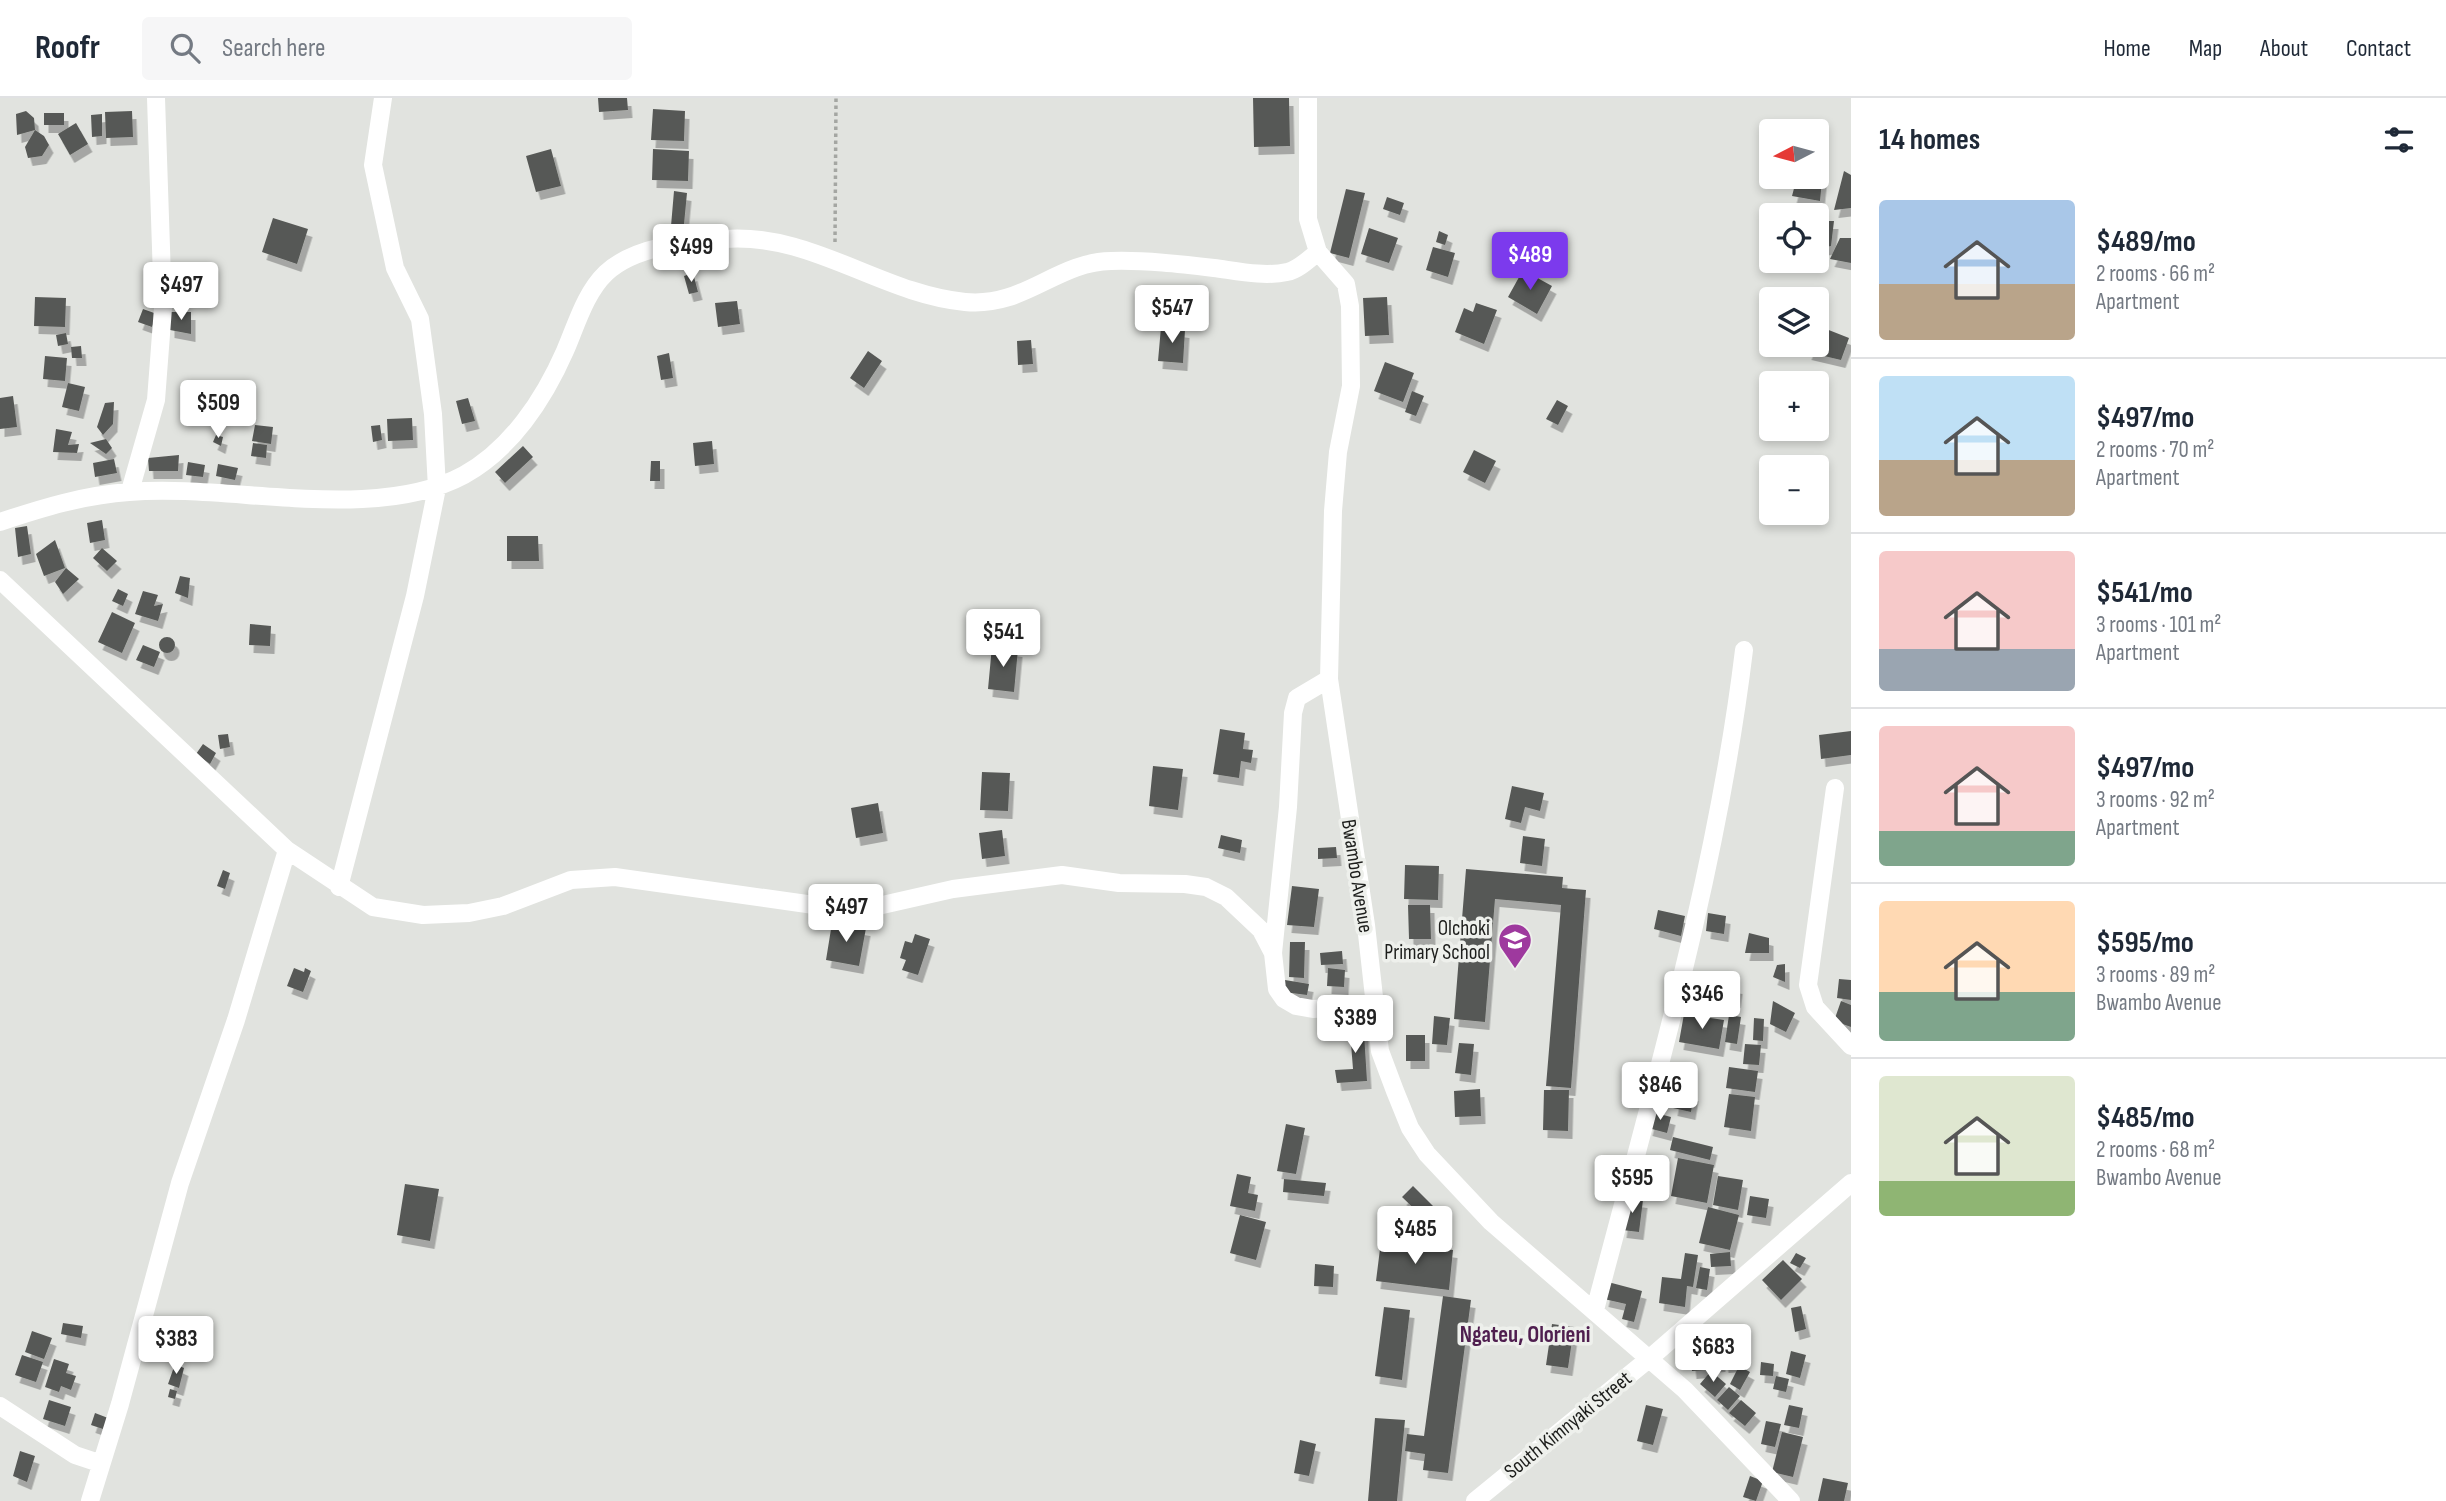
<!DOCTYPE html>
<html lang="en">
<head>
<meta charset="utf-8">
<style>
	body { margin:0; font-family:"Sofia Sans Condensed",sans-serif; background:#f6f6f7; color:#1f2937; height:100vh; display:flex; flex-direction:column; font-size:26px; white-space:nowrap }
	* { box-sizing:border-box; margin:0 }
	p { font-size:23px; color:#747a83 }
	.icon { flex:none; width:38px; height:38px; fill:none; stroke:currentColor; stroke-width:2; stroke-linecap:round; stroke-linejoin:round }
	.map { position:relative; flex:1; overflow:hidden }
	.drawer { display:flex; flex-direction:column; background:#fff; width:595px }
	.drawer>* { flex:none }
	.needle { width:46px; rotate:264deg }
	.tools { position:absolute; left:1759px; top:21px; display:grid; gap:14px }
	.tools a { display:grid; place-items:center; width:70px; height:70px; border-radius:7px; background:#fff; box-shadow:0 4px 10px #0003; font-size:35px }
	.price { position:absolute; translate:-50% -60px; padding:0 16px; border-radius:7px; background:#fff; color:#222; font-size:23px; line-height:46px; filter:drop-shadow(0 2px 4px #0008) }
	.price::after { content:''; position:absolute; left:50%; top:42px; width:21px; height:16px; margin-left:-10px; background:inherit; clip-path:polygon(0 0,100% 0,50% 100%) }
	.price.selected { background:#7c3aed; color:#fff }
	ul { padding:0; list-style:none }
	li { display:flex; align-items:center; gap:21px; height:175px; padding:0 28px }
	li+li { border-top:2px solid #e0e1e3 }
	li span { display:grid; place-items:center; flex:none; width:196px; height:140px; border-radius:7px; color:#555 }
	li>.icon { margin-inline-start:auto }
	span .icon { width:84px; height:84px; fill:#fffc; stroke-width:1 }
	li b { font-size:30px }
	h2 { display:flex; justify-content:space-between; align-items:center; height:84px; padding:0 28px; font-size:30px }
	header { display:flex; align-items:center; gap:42px; box-sizing:border-box; height:98px; padding:0 35px; background:#fff; border-bottom:2px solid #e0e1e3 }
	header strong { font-size:33px }
	nav { display:flex; gap:38px; margin-inline-start:auto; font-size:24px }
	.search { width:490px; height:63px; background:#f6f6f7; display:flex; align-items:center; gap:18px; box-sizing:border-box; padding:0 24px; border-radius:7px; color:#747a83; font-size:26px }
	main { display:flex; flex:1; min-height:0 }
	.map>svg:first-child { display:block }
	.building { fill:#575956; filter:url(#shadow) }
	.lines { fill:none; stroke-linecap:round; stroke-linejoin:round }
	.path { stroke:#a4a6a2; stroke-width:3.5; stroke-dasharray:3.5 3.5; stroke-linecap:butt }
	.minor { stroke:#fff; stroke-width:18 }
	.labels { text-anchor:middle; dominant-baseline:central; stroke-width:7; stroke-linejoin:round; paint-order:stroke }
	.street-label { font-size:21px; fill:#1c1d1b; stroke:#eef0ec }
	.poi-label { font-size:21px; fill:#1c1d1b; stroke:#eef0ec; text-anchor:end }
	.neighbourhood-label { font-size:23px; font-weight:bold; fill:#4f1e4f; stroke:#eef0ec }
</style>
</head>
<body>
<header>
<strong>Roofr</strong>
<div class="search"><svg class="icon" aria-label="search" viewBox="0 0 24 24"><circle cx="10" cy="10" r="6"/><path d="M15 15l6 6"/></svg>Search here</div>
<nav><a>Home</a><a>Map</a><a>About</a><a>Contact</a></nav>
</header>
<main>
<div class="map">
<svg width="1851" height="1403" viewBox="0 0 1851 1403">
	<defs>
		<filter id="shadow"><feDropShadow dx="4.5" dy="8" stdDeviation="0" flood-color="#0004"/></filter>
	</defs>
	<rect width="100%" height="100%" fill="#e1e3df"/>
	<path class="building" d="M598,0H627L628,12L599,14Z
		M1253,0H1289L1290,48L1254,49Z
		M653,11L685,13L684,43L651,42Z
		M26,13L34,20L35,32L17,37L16,16Z
		M132,13L133,39L106,40L105,14Z
		M44,15H64V27H44Z
		M102,16V38L92,39L91,17Z
		M76,25L88,46L70,57L58,36Z
		M35,32L44,38L49,47L42,58L28,60L25,49Z
		M551,51L561,88L536,94L526,58Z
		M653,51L689,53L688,83L652,82Z
		M1816,57L1824,63L1820,103L1792,98L1797,79H1816Z
		M1844,73L1851,77V110L1834,112Z
		M1346,91L1365,95L1349,160L1330,155Z
		M674,93L687,95L684,126L671,128Z
		M1387,99L1404,105L1400,117L1383,111Z
		M1798,110L1811,117H1797Z
		M273,120L308,131L297,166L262,154Z
		M1821,123H1834L1831,148L1817,151Z
		M1369,130L1398,140L1389,165L1361,156Z
		M1439,133L1448,137L1445,147L1436,144Z
		M1840,140H1851V165L1830,161Z
		M1433,149L1455,155L1448,179L1426,172Z
		M1523,172L1552,188L1537,216L1508,199Z
		M693,175L698,194L689,196L684,178Z
		M35,199L66,200L65,229L34,228Z
		M1387,199L1389,237L1365,238L1363,200Z
		M737,203L740,226L718,229L715,205Z
		M1476,205L1497,212L1484,246L1455,234L1464,210L1473,214Z
		M143,211L157,216L152,229L138,224Z
		M170,214H191V236L170,232Z
		M1816,227L1849,240L1841,262L1807,254L1810,247H1816Z
		M1161,229L1185,232L1183,265L1158,263Z
		M66,235L68,246L58,248L56,237Z
		M1031,242L1033,266L1018,267L1017,243Z
		M81,248L82,260H72L71,249Z
		M868,253L882,263L864,290L850,280Z
		M669,255L673,280L661,282L657,258Z
		M45,258L67,260L65,283L43,281Z
		M1385,264L1414,275L1403,304L1374,293Z
		M68,285L85,289L79,313L62,309Z
		M1412,293L1424,298L1416,318L1405,314Z
		M13,298L17,329L0,331V300Z
		M468,300L475,323L462,326L456,303Z
		M1557,302L1568,308L1558,327L1546,321Z
		M114,304L113,326L103,337L97,329L105,305Z
		M412,320L413,342L388,343L387,321Z
		M255,327L273,329L271,346L252,343Z
		M380,327L382,342L373,344L371,328Z
		M56,331L72,334L68,347L79,346L77,355L53,354Z
		M216,337L223,339L221,348L213,344Z
		M106,341L112,350L106,356L90,345Z
		M712,343L714,366L695,368L693,345Z
		M253,345L267,347L266,360L251,358Z
		M523,348L533,359L505,385L495,374Z
		M1474,352L1496,363L1485,385L1463,374Z
		M179,357L178,373H149L148,360Z
		M114,361L117,375L95,379L93,365Z
		M651,363H660V383H650Z
		M188,364L205,367L203,379L186,377Z
		M218,366L238,370L235,382L216,378Z
		M102,422L105,442L90,445L87,425Z
		M27,428L31,456L18,459L15,430Z
		M507,438H538L539,463H507Z
		M55,442L65,470L44,478L36,456Z
		M102,450L117,463L107,473L93,460Z
		M66,470L79,481L63,496L55,484Z
		M180,478L190,480L188,500L175,495Z
		M118,491L128,496L123,508L112,503Z
		M143,493L158,497L154,508L163,506L158,523L135,516Z
		M112,514L135,525L122,555L98,544Z
		M250,526L271,528L270,548L249,547Z
		M159 547a8 8 0 1 1 16 0a8 8 0 1 1-16 0Z
		M143,547L160,554L154,569L136,562Z
		M992,548L1018,551L1014,594L988,591Z
		M1220,631L1245,635L1243,651L1253,652L1251,665L1241,663L1239,680L1213,676Z
		M1851,633V657L1821,661L1819,637Z
		M228,636L230,649L220,651L218,637Z
		M203,646L216,655L210,666L196,656Z
		M1153,668L1183,671L1178,712L1149,708Z
		M982,674L1010,675L1008,713L980,712Z
		M1512,688L1544,695L1540,713L1525,709L1521,725L1505,721Z
		M878,705L883,735L856,740L851,710Z
		M1002,732L1005,758L982,761L979,735Z
		M1221,737L1242,742L1240,755L1218,750Z
		M1523,738L1545,741L1542,768L1520,765Z
		M1336,749L1337,760L1318,761V750Z
		M1405,767L1439,768L1438,802L1404,801Z
		M1466,771L1563,779L1562,790L1586,792L1571,990L1546,988L1561,807L1495,801L1485,924L1454,921Z
		M223,772L230,775L225,791L217,788Z
		M1292,788L1319,791L1314,829L1287,827Z
		M1408,807H1430L1431,841H1409Z
		M1658,812L1685,818L1681,838L1654,831Z
		M1708,815L1726,818L1724,836L1706,833Z
		M832,825L866,830L859,868L826,862Z
		M1749,835L1769,840V855H1745Z
		M915,836L930,841L918,877L902,872L906,862L900,860L905,843L912,845Z
		M1290,844H1305L1304,880L1289,879Z
		M1342,853L1343,866L1321,867L1320,855Z
		M1785,866V884L1773,879L1777,867Z
		M294,870L304,874L305,870L311,873L303,894L287,888Z
		M1328,870L1345,872L1344,889L1327,888Z
		M1839,881L1851,882V902L1837,900Z
		M1285,882L1309,886L1307,897L1284,894Z
		M1716,885L1738,888L1736,902L1714,900Z
		M1773,903L1795,915L1786,934L1770,926Z
		M1841,903L1851,907V929L1834,923Z
		M1684,916L1724,922L1719,951L1679,944Z
		M1729,917L1741,919L1737,946L1725,944Z
		M1434,918L1450,920L1447,947L1432,946Z
		M1363,919L1367,983L1337,985L1335,972L1353,971L1349,920Z
		M1754,920L1764,921L1763,943L1753,942Z
		M1406,937H1425V963H1406Z
		M1459,945L1474,946L1471,977L1455,975Z
		M1745,946L1761,947L1759,967L1743,966Z
		M1729,969L1758,973L1755,994L1726,990Z
		M1480,991L1481,1018L1455,1019L1454,993Z
		M1677,991L1694,995L1691,1014L1673,1010Z
		M1544,992H1569L1568,1033L1543,1032Z
		M1729,996L1755,999L1751,1033L1724,1029Z
		M1652,1014L1671,1019L1667,1035L1648,1030Z
		M1286,1026L1305,1030L1296,1076L1277,1073Z
		M1673,1039L1713,1049L1710,1062L1670,1052Z
		M1678,1060L1714,1067L1707,1105L1671,1098Z
		M1237,1076L1251,1079L1248,1095L1258,1097L1255,1113L1230,1108Z
		M1718,1078L1743,1082L1738,1112L1713,1107Z
		M1284,1081L1326,1085L1324,1098L1283,1094Z
		M405,1086L439,1091L430,1143L397,1137Z
		M1413,1088L1443,1118L1433,1129L1402,1099Z
		M1750,1098L1769,1101L1766,1120L1747,1117Z
		M1626,1100L1643,1102L1639,1134L1622,1132Z
		M1708,1109L1739,1117L1730,1152L1699,1145Z
		M1240,1117L1266,1124L1256,1162L1230,1155Z
		M1381,1143L1453,1152L1449,1192L1376,1183Z
		M1730,1154L1731,1168L1711,1169L1710,1156Z
		M1685,1155L1698,1157L1693,1189L1687,1188L1685,1209L1659,1205L1662,1179L1681,1181Z
		M1796,1155L1806,1160L1800,1170L1790,1165Z
		M1783,1162L1802,1181L1781,1202L1762,1182Z
		M1315,1166L1334,1168L1333,1189L1314,1188Z
		M1700,1169L1710,1171L1707,1192L1696,1190Z
		M1608,1184L1642,1193L1634,1224L1622,1221L1626,1206L1604,1201Z
		M1443,1198L1471,1202L1448,1375L1423,1372L1425,1356L1405,1353L1407,1336L1424,1338Z
		M1801,1208L1806,1231L1795,1234L1791,1210Z
		M1384,1209L1410,1212L1402,1282L1375,1278Z
		M63,1225L83,1228L81,1240L61,1236Z
		M1552,1226L1574,1229L1568,1270L1546,1267Z
		M1733,1232L1736,1266L1724,1267L1721,1234Z
		M32,1233L52,1240L44,1261L25,1254Z
		M1701,1233L1703,1254L1719,1252L1721,1266L1704,1267L1705,1272L1692,1273L1688,1235Z
		M1719,1233L1721,1249L1706,1250L1705,1234Z
		M1791,1253L1806,1257L1800,1280L1786,1276Z
		M22,1257L43,1264L36,1284L15,1277Z
		M54,1261L69,1266L66,1275L76,1278L71,1292L61,1288L59,1294L45,1289Z
		M1761,1264L1774,1266L1773,1278L1760,1277Z
		M175,1266L184,1270L179,1290L168,1286Z
		M1739,1268L1750,1274L1740,1292L1730,1286Z
		M1711,1273L1726,1286L1715,1299L1700,1286Z
		M1776,1278L1789,1281L1786,1294L1773,1291Z
		M1729,1289L1740,1298L1728,1312L1717,1302Z
		M170,1291L177,1293L175,1301L168,1299Z
		M49,1302L71,1309L65,1328L43,1321Z
		M1741,1302L1756,1315L1745,1328L1729,1315Z
		M1646,1307L1663,1311L1653,1347L1637,1343Z
		M1789,1307L1803,1310L1799,1330L1784,1327Z
		M95,1315L108,1320L103,1331L91,1327Z
		M1375,1320L1405,1322L1397,1403H1368Z
		M1766,1323L1781,1326L1775,1349L1761,1346Z
		M1782,1334L1803,1339L1793,1379L1772,1374Z
		M1300,1342L1316,1346L1309,1378L1294,1375Z
		M20,1353L35,1358L27,1384L13,1378Z
		M1750,1378L1763,1383L1756,1403L1743,1399Z
		M1823,1380L1848,1385L1844,1403H1818Z"/>
	<g class="lines">
		<path class="path" d="M835,144L836,0"/>
		<path class="minor" d="M1308,0V121L1318,154L1346,186L1350,208L1351,288L1338,354L1333,413L1329,581L1366,827L1380,953L1395,993L1410,1030L1427,1056L1491,1124L1685,1292L1791,1403
			M130,393L156,302L163,210L156,0
			M0,424C42,410 84,397 129,394C229,385 373,426 464,377C511,351 544,301 565,253C576,228 585,195 606,175C635,148 686,144 724,141C811,134 881,196 965,204C1024,210 1056,164 1111,163C1145,162 1180,166 1214,170C1237,173 1264,179 1287,174C1298,172 1309,161 1318,154
			M0,482L287,752L373,809L423,817L469,815L503,808L571,782L615,779L835,810L878,808L953,791L1062,777L1119,785L1185,786L1206,789L1226,799L1261,832L1273,855L1277,891L1284,901L1296,908L1313,911L1373,907
			M1835,690L1808,887L1815,909L1851,948
			M339,789L415,498L437,390L433,316L420,221L395,170L373,67L383,0
			M1273,855L1288,709L1293,615L1297,600L1329,581
			M1595,1212C1652,994 1717,776 1744,552
			M0,1308L75,1357L99,1365
			M90,1403L120,1306L180,1085L236,922L287,752
			M1475,1403L1650,1260L1851,1085"/>
	</g>
	<defs>
		<g id="school-pin" transform="scale(1.75)"><path d="M0 17L-7.5 6A9.5 9.5 0 1 1 7.5 6Z" fill="#9e399e" stroke="#eef0ec"/><path d="M0-5L7-2L0 1L-7-2ZM-4 1L0 2.5L4 1V4Q0 6-4 4Z" fill="#fff"/></g>
	</defs>
	<g fill-rule="evenodd">
		<use href="#school-pin" x="1515" y="842"/>
	</g>
	<g class="labels">
		<g class="street-label">
			<text transform="translate(1357 778) rotate(81)">Bwambo Avenue</text>
			<text transform="translate(1568 1327) rotate(-39)">South Kimnyaki Street</text>
		</g>
		<g class="poi-label">
			<text x="1490" y="830">Olchoki<tspan x="1490" dy="24">Primary School</tspan></text>
		</g>
		<g class="neighbourhood-label">
			<text x="1525" y="1237">Ngateu, Olorieni</text>
		</g>
	</g>
</svg>
<div class="tools">
<a><svg class="needle" viewBox="-14 -14 28 28"><path d="M0-13l5 13h-10z" fill="#e53935"/><path d="M0 13l5-13h-10z" fill="#747a83"/></svg></a>
<a><svg class="icon" aria-label="locate" viewBox="0 0 24 24"><circle cx="12" cy="12" r="6"/><path d="M12 2v4M12 18v4M2 12h4M18 12h4"/></svg></a>
<a><svg class="icon" aria-label="layers" viewBox="0 0 24 24"><path d="M12 4l9 5-9 5-9-5zM3 14l9 5 9-5"/></svg></a>
<a>+</a>
<a>−</a>
</div>
<b class="price" style="left:691px;top:186px">$499</b>
<b class="price selected" style="left:1530px;top:194px">$489</b>
<b class="price" style="left:181px;top:224px">$497</b>
<b class="price" style="left:1172px;top:247px">$547</b>
<b class="price" style="left:218px;top:342px">$509</b>
<b class="price" style="left:1003px;top:571px">$541</b>
<b class="price" style="left:846px;top:846px">$497</b>
<b class="price" style="left:1702px;top:933px">$346</b>
<b class="price" style="left:1355px;top:957px">$389</b>
<b class="price" style="left:1660px;top:1024px">$846</b>
<b class="price" style="left:1632px;top:1117px">$595</b>
<b class="price" style="left:1415px;top:1168px">$485</b>
<b class="price" style="left:176px;top:1278px">$383</b>
<b class="price" style="left:1713px;top:1286px">$683</b>
</div>
<section class="drawer">
<h2>14 homes<svg class="icon" aria-label="filters" viewBox="0 0 24 24"><path d="M4 7h16M4 17h16"/><circle cx="9" cy="7" r="2"/><circle cx="15" cy="17" r="2"/></svg></h2>
<ul>
<li><span style="background:linear-gradient(#a9c7e8 60%,#b9a48a 0)"><svg class="icon" aria-label="home" viewBox="0 0 24 24"><path d="M3 11l9-7 9 7M6 9v11h12V9"/></svg></span><div><b>$489/mo</b><p>2 rooms · 66 m²</p><p>Apartment</p></div></li>
<li><span style="background:linear-gradient(#bfe0f5 60%,#b9a48a 0)"><svg class="icon" aria-label="home" viewBox="0 0 24 24"><path d="M3 11l9-7 9 7M6 9v11h12V9"/></svg></span><div><b>$497/mo</b><p>2 rooms · 70 m²</p><p>Apartment</p></div></li>
<li><span style="background:linear-gradient(#f6c9c9 70%,#9aa5b1 0)"><svg class="icon" aria-label="home" viewBox="0 0 24 24"><path d="M3 11l9-7 9 7M6 9v11h12V9"/></svg></span><div><b>$541/mo</b><p>3 rooms · 101 m²</p><p>Apartment</p></div></li>
<li><span style="background:linear-gradient(#f6c9c9 75%,#7fa58c 0)"><svg class="icon" aria-label="home" viewBox="0 0 24 24"><path d="M3 11l9-7 9 7M6 9v11h12V9"/></svg></span><div><b>$497/mo</b><p>3 rooms · 92 m²</p><p>Apartment</p></div></li>
<li><span style="background:linear-gradient(#ffd9b3 65%,#7fa58c 0)"><svg class="icon" aria-label="home" viewBox="0 0 24 24"><path d="M3 11l9-7 9 7M6 9v11h12V9"/></svg></span><div><b>$595/mo</b><p>3 rooms · 89 m²</p><p>Bwambo Avenue</p></div></li>
<li><span style="background:linear-gradient(#dfe7d0 75%,#8fb573 0)"><svg class="icon" aria-label="home" viewBox="0 0 24 24"><path d="M3 11l9-7 9 7M6 9v11h12V9"/></svg></span><div><b>$485/mo</b><p>2 rooms · 68 m²</p><p>Bwambo Avenue</p></div></li>
</ul>
</section>
</main>
</body>
</html>
